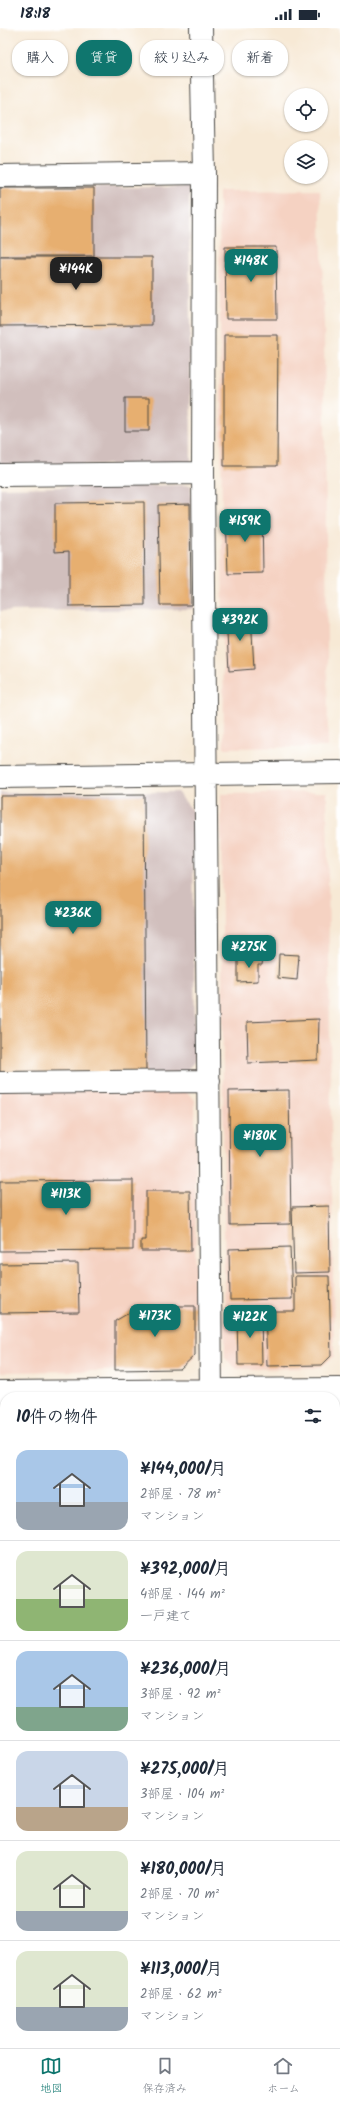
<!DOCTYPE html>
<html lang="ja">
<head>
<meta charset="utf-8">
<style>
	body { margin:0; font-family:Kalam,"Klee One",sans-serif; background:#f2f2f3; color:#1f2937; height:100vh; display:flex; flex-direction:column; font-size:15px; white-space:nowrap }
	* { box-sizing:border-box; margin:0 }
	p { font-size:13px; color:#747a83 }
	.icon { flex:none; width:22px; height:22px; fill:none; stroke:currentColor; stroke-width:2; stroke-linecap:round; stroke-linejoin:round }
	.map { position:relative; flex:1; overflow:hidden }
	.sheet { position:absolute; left:0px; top:1364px; width:340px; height:656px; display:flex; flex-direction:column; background:#fff; border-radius:16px 16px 0 0; box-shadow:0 1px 3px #0004 }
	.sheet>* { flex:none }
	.hud { position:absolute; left:12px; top:12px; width:316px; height:36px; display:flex; gap:8px }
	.fabs { position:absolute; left:284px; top:60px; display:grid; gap:8px }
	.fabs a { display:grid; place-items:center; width:44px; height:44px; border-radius:50%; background:#fff; box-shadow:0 1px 3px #0004; font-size:20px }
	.price { position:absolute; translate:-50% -34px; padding:0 9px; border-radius:8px; background:#0f766e; color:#fff; font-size:13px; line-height:26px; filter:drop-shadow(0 1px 2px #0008) }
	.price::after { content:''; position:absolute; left:50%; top:24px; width:12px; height:9px; margin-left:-6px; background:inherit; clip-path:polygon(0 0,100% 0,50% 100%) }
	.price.on { background:#222; color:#fff }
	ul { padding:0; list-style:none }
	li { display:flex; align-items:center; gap:12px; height:100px; padding:0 16px }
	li+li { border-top:1px solid #e0e1e3 }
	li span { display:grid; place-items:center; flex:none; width:112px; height:80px; border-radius:12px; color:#555 }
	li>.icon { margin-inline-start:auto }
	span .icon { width:48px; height:48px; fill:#fffc; stroke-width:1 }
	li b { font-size:17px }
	h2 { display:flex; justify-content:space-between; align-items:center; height:48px; padding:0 16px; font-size:17px }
	.pill { padding:0 14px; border-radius:16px; background:#fff; box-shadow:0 1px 3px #0004; font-size:14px; line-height:36px }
	.pill.on { background:#0f766e; color:#fff }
	.status { display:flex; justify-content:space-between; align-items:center; height:28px; padding:0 20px; background:#fff; direction:ltr }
	.status svg { height:11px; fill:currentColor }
	.dock { display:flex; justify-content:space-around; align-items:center; height:56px; border-top:1px solid #e0e1e3; background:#fff; font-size:11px; color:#747a83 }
	.dock a { display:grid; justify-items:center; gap:2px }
	.dock .on { color:#0f766e }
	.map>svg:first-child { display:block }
	.built { fill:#f5d2c2 }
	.industrial { fill:#d1bfbd }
	.building { fill:#e7af6f }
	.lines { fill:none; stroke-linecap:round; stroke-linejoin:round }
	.minor-casing { stroke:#4a4844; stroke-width:24 }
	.minor { stroke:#fff; stroke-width:22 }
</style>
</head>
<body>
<div class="status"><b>18:18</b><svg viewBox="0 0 49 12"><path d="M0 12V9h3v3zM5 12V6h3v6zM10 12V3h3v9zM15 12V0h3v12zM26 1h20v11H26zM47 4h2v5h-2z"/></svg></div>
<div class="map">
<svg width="340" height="2020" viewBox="0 0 340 2020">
	<rect width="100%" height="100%" fill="#fff"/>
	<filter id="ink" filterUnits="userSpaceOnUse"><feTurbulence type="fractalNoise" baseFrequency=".025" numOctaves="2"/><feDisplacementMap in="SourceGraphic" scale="8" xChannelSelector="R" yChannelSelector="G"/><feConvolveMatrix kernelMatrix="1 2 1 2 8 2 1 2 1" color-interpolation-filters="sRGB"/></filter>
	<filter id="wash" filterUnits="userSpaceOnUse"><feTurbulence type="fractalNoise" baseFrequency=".012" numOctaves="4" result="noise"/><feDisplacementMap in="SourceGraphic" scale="16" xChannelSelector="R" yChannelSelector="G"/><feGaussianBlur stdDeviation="0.9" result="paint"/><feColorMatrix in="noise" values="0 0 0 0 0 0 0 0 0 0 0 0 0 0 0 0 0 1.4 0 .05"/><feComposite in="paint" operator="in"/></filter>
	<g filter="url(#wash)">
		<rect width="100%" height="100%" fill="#f7e9d5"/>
		<path class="built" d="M320,162L324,295L328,719L224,720L219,163Z
			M327,764L334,1328L321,1340L237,1341L225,1330L221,766Z
			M184,1061L195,1072L196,1328L181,1342L0,1344V1062Z
			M0,1404H5V1998H0Z
			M336,1768L340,2020H234V2015H335Z"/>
		<path class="industrial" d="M189,159L191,436L0,437V160Z
			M191,457L193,581L0,583V460Z
			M177,764L193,783L195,1033L183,1046L0,1047V765Z"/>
		<g id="blocks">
			<path class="building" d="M0,160H94V228H0Z
				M225,219H276L277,291H226Z
				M0,229H152V297L0,298Z
				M224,307H278L277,438H224Z
				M125,370H149V403H125Z
				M144,474L145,577L69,578V523L55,524V475Z
				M190,476L191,577H160L158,477Z
				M226,484H262L263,545L228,546Z
				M251,586L254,641L229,643L226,587Z
				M144,767L146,1045L0,1046V768Z
				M279,926L299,927L297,952L278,950Z
				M263,929L262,937H258V953L238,954V930Z
				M319,991L318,1032L248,1035L247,994Z
				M289,1062L291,1196L230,1197L229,1063Z
				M133,1152V1222L0,1223V1153Z
				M146,1163H190L191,1223H141V1212H146Z
				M329,1178L330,1244L294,1245L292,1179Z
				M290,1219L292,1271L230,1272L229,1221Z
				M78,1235L79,1284L0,1285V1236Z
				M295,1248H329L331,1328L322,1337L267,1338L265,1283H295Z
				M141,1278H195V1327L180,1341L115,1342V1293Z
				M261,1284L262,1337H238L237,1285Z
				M5,1506V1848H0V1507Z
				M0,1859H2V1900H0Z
				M0,1920H5V1976H0Z"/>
		</g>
	</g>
	<g filter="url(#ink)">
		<use href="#blocks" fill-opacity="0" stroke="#4a4844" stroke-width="1"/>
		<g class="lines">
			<g class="minor-casing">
				<path id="minor" d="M201,0L204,145L203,445L211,1369
					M0,148L204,145
					M0,447L203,445
					M0,749L340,744
					M0,1055L209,1053
					M0,1364L340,1361
					M335,1379H340
					M0,1382H5
					M0,1437H5
					M0,1490H5
					M0,1908H5
					M0,2017L149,2015L169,2020"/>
			</g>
			<use href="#minor" class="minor"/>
		</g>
	</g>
</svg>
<div class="fabs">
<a><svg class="icon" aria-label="locate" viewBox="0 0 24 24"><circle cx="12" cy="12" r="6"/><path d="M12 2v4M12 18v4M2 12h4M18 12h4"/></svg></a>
<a><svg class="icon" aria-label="layers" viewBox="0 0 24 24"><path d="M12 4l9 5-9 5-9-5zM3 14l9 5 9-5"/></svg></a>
</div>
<b class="price" style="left:251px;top:255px">¥148K</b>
<b class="price on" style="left:76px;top:263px">¥144K</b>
<b class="price" style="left:245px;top:515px">¥159K</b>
<b class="price" style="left:240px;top:614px">¥392K</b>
<b class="price" style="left:73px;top:907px">¥236K</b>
<b class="price" style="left:249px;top:941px">¥275K</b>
<b class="price" style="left:260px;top:1130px">¥180K</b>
<b class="price" style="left:66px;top:1188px">¥113K</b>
<b class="price" style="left:155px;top:1310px">¥173K</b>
<b class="price" style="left:250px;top:1311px">¥122K</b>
<div class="hud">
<a class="pill">購入</a>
<a class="pill on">賃貸</a>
<a class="pill">絞り込み</a>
<a class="pill">新着</a>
</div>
<section class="sheet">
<h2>10件の物件<svg class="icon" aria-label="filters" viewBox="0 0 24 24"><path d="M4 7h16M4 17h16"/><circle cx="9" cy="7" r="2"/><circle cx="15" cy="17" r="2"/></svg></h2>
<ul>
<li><span style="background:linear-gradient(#a9c7e8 65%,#9aa5b1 0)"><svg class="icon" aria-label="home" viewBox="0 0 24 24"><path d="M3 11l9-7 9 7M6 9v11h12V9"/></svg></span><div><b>¥144,000/月</b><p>2部屋 · 78 m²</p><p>マンション</p></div></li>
<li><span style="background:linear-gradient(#dfe7d0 60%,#8fb573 0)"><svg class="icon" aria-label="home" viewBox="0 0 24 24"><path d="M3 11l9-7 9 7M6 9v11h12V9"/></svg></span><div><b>¥392,000/月</b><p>4部屋 · 144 m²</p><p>一戸建て</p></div></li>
<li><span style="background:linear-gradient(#a9c7e8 70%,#7fa58c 0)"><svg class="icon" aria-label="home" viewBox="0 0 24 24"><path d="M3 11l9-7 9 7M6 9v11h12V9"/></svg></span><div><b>¥236,000/月</b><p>3部屋 · 92 m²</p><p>マンション</p></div></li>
<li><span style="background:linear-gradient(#c9d6e8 70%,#b9a48a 0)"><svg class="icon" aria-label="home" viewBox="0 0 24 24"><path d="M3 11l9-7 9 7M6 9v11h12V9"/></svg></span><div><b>¥275,000/月</b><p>3部屋 · 104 m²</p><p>マンション</p></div></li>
<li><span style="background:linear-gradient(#dfe7d0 75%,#9aa5b1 0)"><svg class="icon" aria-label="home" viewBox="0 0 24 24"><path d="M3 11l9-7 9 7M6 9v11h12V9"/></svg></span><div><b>¥180,000/月</b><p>2部屋 · 70 m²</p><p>マンション</p></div></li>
<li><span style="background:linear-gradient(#dfe7d0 70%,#9aa5b1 0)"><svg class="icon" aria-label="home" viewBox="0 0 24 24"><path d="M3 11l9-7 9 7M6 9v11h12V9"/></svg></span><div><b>¥113,000/月</b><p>2部屋 · 62 m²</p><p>マンション</p></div></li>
</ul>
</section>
</div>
<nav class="dock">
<a class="on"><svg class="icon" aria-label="map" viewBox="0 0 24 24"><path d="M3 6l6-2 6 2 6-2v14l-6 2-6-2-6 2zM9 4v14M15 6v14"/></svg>地図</a>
<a><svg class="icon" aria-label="saved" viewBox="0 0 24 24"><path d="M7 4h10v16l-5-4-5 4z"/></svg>保存済み</a>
<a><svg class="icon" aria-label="home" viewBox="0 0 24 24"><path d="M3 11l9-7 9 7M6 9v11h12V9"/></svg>ホーム</a>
</nav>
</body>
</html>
